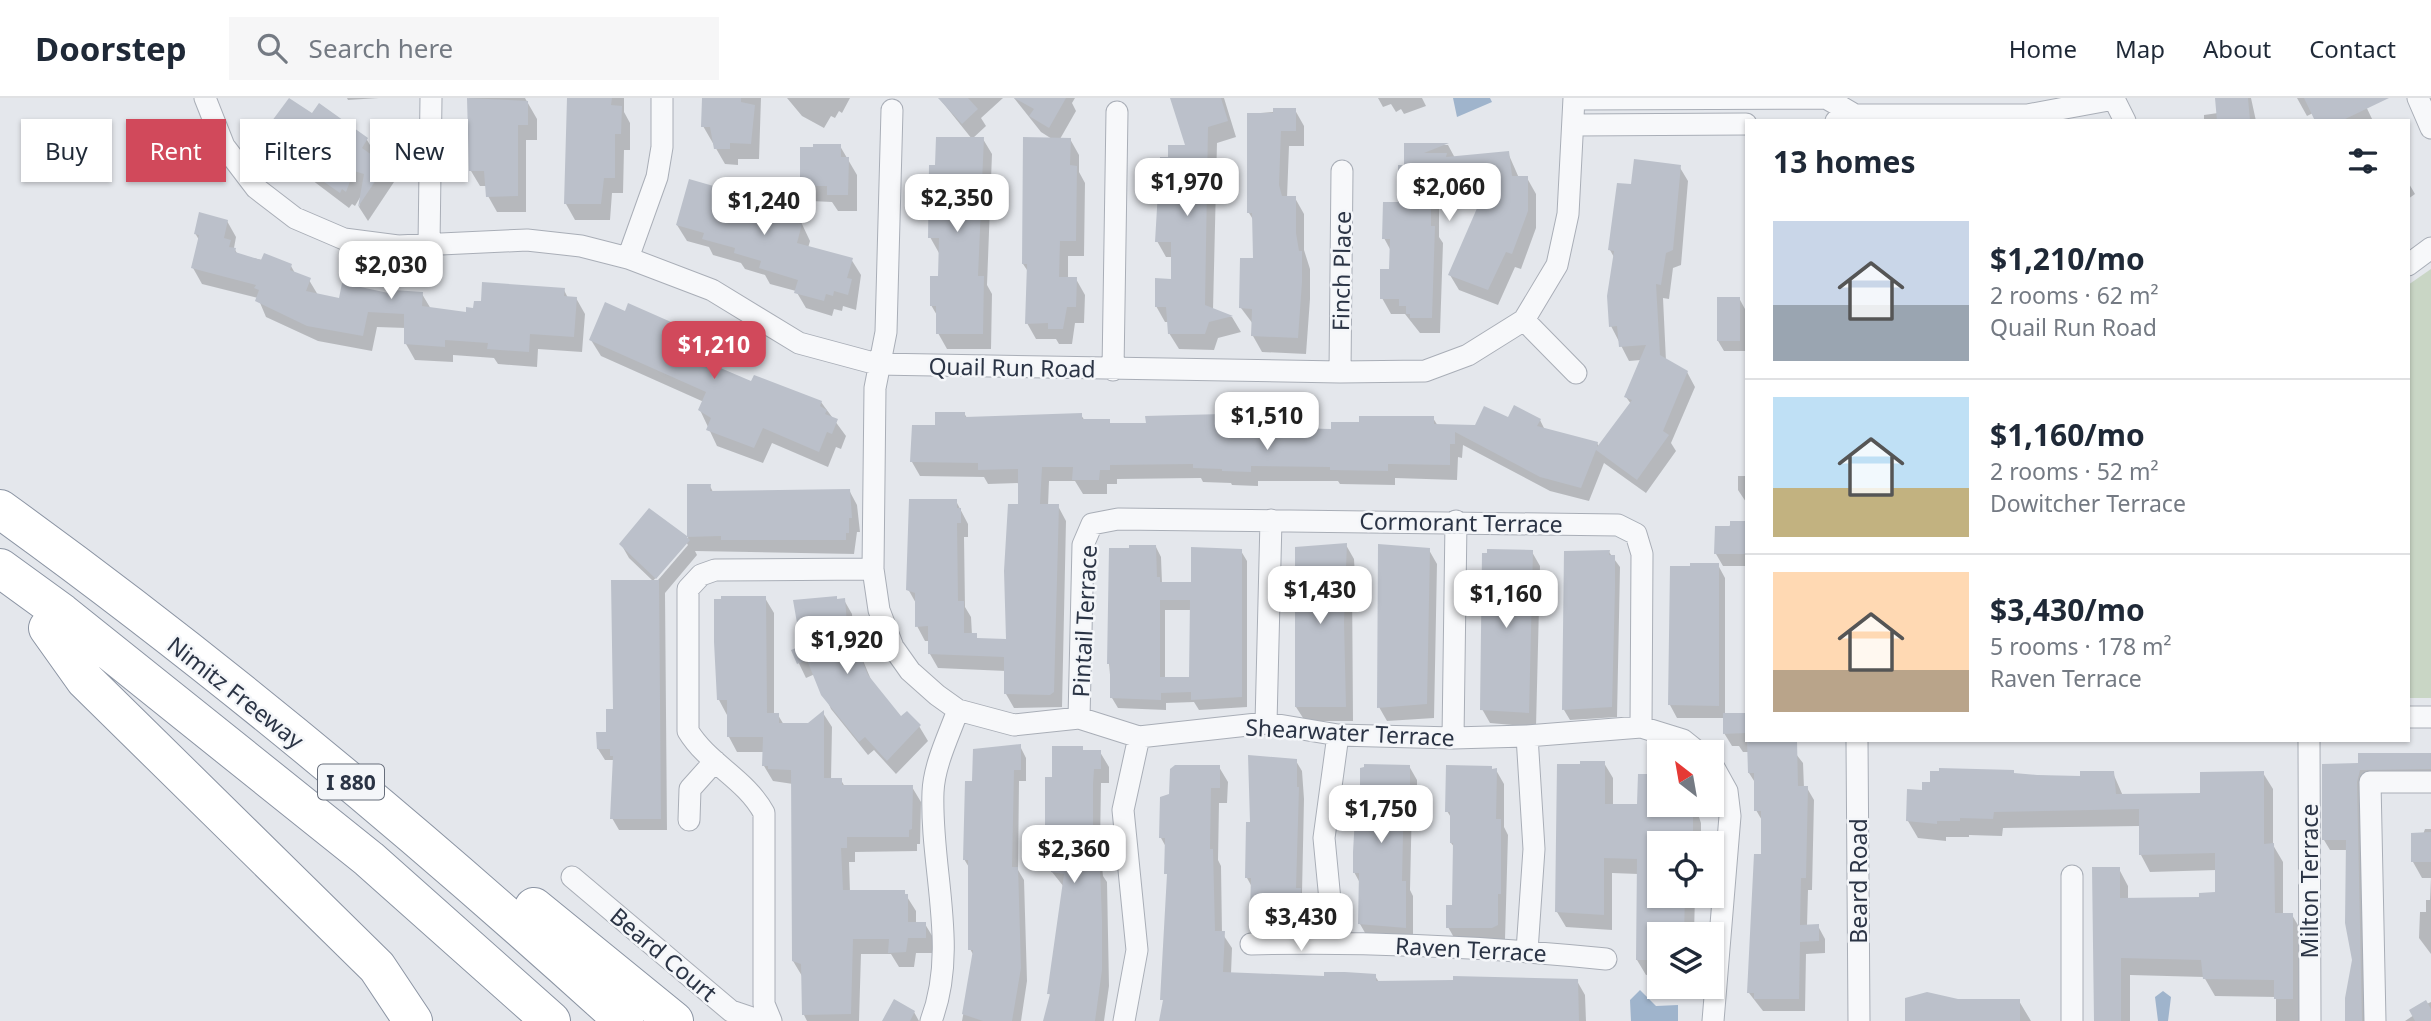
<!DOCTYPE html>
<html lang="en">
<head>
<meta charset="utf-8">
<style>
	body { margin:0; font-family:"Noto Sans",sans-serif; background:#f6f6f7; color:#1f2937; height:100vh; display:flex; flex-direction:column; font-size:26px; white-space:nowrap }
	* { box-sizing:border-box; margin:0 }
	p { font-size:23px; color:#747a83 }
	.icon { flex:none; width:38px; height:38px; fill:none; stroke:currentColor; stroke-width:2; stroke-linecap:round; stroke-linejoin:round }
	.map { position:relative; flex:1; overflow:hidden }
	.panel { position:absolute; left:1745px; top:21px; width:665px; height:623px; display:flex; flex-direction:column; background:#fff; border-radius:0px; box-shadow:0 2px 5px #0004 }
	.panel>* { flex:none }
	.hud { position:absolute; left:21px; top:21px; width:665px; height:63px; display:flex; gap:14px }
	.needle { width:46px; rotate:329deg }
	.fabs { position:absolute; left:1647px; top:642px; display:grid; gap:14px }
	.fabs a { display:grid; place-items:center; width:77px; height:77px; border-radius:0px; background:#fff; box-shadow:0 2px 5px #0004; font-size:35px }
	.price { position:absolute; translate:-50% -60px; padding:0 16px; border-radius:14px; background:#fff; color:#222; font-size:23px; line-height:46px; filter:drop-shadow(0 2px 4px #0008) }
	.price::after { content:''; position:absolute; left:50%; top:42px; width:21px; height:16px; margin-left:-10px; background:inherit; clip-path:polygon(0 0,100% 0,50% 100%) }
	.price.on { background:#d1495b; color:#fff }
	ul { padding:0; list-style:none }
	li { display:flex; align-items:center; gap:21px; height:175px; padding:0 28px }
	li+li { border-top:2px solid #e0e1e3 }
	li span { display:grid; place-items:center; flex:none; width:196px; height:140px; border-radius:0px; color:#555 }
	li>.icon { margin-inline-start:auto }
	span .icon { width:84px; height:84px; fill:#fffc; stroke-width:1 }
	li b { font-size:30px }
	h2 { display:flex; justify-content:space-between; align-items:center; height:84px; padding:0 28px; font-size:30px }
	.tag { padding:0 24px; border-radius:0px; background:#fff; box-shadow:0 2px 5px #0004; font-size:24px; line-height:63px }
	.tag.on { background:#d1495b; color:#fff }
	header { display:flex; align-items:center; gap:42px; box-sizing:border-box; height:98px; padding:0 35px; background:#fff; border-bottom:2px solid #e0e1e3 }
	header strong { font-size:33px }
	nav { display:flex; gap:38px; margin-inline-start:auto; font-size:24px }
	.search { width:490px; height:63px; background:#f6f6f7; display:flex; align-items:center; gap:18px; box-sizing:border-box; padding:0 24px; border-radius:0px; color:#747a83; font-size:26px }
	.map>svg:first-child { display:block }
	.green { fill:#c9d6c5 }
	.water { fill:#9fb4cc }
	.shadow { fill:#0003; fill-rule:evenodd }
	.building { fill:#bbc0ca; fill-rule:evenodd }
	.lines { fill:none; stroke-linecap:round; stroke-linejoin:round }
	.minor-casing { stroke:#a9aeb7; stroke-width:23 }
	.motorway-casing { stroke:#8b94a3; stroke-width:40 }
	.minor { stroke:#f7f8fa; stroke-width:21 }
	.motorway { stroke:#fff; stroke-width:38 }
	.labels { text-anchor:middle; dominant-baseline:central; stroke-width:5; stroke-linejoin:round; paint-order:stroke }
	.shield { fill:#f4f6f9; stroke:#676e7b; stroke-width:2 }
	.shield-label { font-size:21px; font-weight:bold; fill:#2b3445 }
	.street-label { font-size:23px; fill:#2b3445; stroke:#f4f6f9 }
</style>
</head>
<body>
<header>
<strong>Doorstep</strong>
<div class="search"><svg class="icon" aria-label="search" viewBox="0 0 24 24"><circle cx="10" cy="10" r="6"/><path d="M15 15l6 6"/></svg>Search here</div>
<nav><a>Home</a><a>Map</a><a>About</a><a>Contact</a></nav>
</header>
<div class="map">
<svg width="2431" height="923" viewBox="0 0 2431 923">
	<rect width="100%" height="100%" fill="#e4e7ec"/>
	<path class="green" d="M2431,171V600H2408V187Z"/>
	<path class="water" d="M1453,0H1490L1492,4L1457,19Z
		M1640,892L1656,908L1678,907V923H1631L1630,902Z
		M2163,893L2171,899L2168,923H2158L2155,899Z"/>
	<path class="shadow" d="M347,0H379L348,2Z
		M469,0H525L537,21V42H526V114H497L488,98L487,88H480L471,73Z
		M568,0H624V14L630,25V52H624L623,95H612L610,122H575L566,106Z
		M704,0H761L759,61H738V67L725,66L703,28Z
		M787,0H850L842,15L839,13L835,20L831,18L824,30L802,18Z
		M939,0H1003L981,20L986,28L972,41H983L992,56L987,187L992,196L991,251H947L938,235V219L931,207L940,180L939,155L930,139L937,69L972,41Z
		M1014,0H1075L1072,5L1076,13L1060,41H1070L1079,57V74L1085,85L1084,158H1068V181H1076L1085,197L1084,225H1075L1072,246H1059L1056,241H1036L1027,225L1029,175L1023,166L1052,41L1041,34Z
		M1172,0H1224L1236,39L1217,45L1213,212L1232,219L1241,234L1218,240L1214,252L1179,251L1169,235V224H1165L1156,208L1172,182L1173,159H1166L1157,143L1170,61L1187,49Z
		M1378,0H1422L1426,8L1404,16L1401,11L1396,14L1391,6L1383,9Z
		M2217,0H2251L2256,23H2204V17L2218,15Z
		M2297,0H2362L2373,23H2317L2313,15L2307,18Z
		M1295,12L1304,28V48H1289L1287,100H1295L1304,116V152L1310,171V201L1306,256L1262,254L1253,238V226L1241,210L1255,161L1254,123L1249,115V16Z
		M312,18L367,42L376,57L374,61L385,68L394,84L368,123L359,109L362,96L355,108L352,106L349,110L275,54L265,38Z
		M1406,46L1448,47L1455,60L1508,55L1519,80H1527L1536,96V130L1521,171L1515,169L1498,207L1459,192L1450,177L1480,108V97H1455L1451,108H1439V139L1443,145L1440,235H1420L1405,216H1391L1382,200L1391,172V153L1384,140L1400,106Z
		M840,48L857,77V113H838L832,104L811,103L802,88Z
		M1745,62H1746V123Z
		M1679,68L1688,83L1681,167L1673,170L1669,201L1663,200L1666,263L1687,274L1695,289L1671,345L1676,353L1646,395L1604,365L1589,403L1550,393L1463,347L1462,360L1458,359L1457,382L1395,380V387L1340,386L1338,383H1258V388L1232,387L1231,385L1203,384L1201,380L1117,381V386H1107V396H1083L1075,383H1049L1048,408H1058L1066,423L1062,609L1014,610L1006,596V573L938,570L930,556V543H925L917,528V507L908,491L956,403L968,426V439H964L965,509L971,519L972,537L979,542L1008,543L1020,385L988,386L984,379L920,378L912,364L937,329L964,315L967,320L1081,317L1085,323H1109L1111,327H1147L1222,318L1226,326H1266L1291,319L1299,332L1333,333L1433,320L1438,328L1476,329L1508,322H1540L1545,332L1597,345L1599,349L1631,306L1626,299L1641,262L1629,263L1611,228L1615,161L1610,152L1632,88Z
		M2408,84L2415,96L2408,101Z
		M760,103L793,107L810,143L808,150L851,161L861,177L856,212L843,208L842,213L834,211L832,218L806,210L796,193L770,186L765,177L745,171L741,165L713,157L709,149L687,143L677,127Z
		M227,123L236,139L234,150L238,157L291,168L296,177L309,182L318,197L340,202L422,196L431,211L467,216L564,192L568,200H576L585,216L582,254L538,251L537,269L498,266L494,260L453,257V264L415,262L406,246V230L377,229L372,253L318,243L266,219L258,200L202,186L193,170L199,142L195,135Z
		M1739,200L1745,211V253H1724L1718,243Z
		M695,237L721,272L752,285L821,304L846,338L841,351L836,349L828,369L772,345L763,365L717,348L700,312L704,304L601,258L591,242Z
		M1745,290H1746V357Z
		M1738,378H1746V404L1738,392Z
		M689,388H710L713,394L849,392L857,407L860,434H857L854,456L695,453L697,457L665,495L667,732H619L612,720L615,662H605L598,651L607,636L652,489L688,447L686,444L653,483L629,460L621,446L688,442Z
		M1746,416V468H1723L1716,456L1731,425L1746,424Z
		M1346,447L1354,461L1355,478H1352L1353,623H1305L1296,609Z
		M1156,449L1161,459L1162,485L1192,486L1241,453L1247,463V609L1199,612L1194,604L1166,605V612L1118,610L1112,600L1109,565ZM1165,512H1192L1191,580H1165Z
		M1429,452L1437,466L1434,620L1387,623L1379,609Z
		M1532,454L1540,468L1536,629L1490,625L1482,611Z
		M1609,454L1620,469L1617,619L1570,622L1564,612Z
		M1718,467L1725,480V617H1746V642H1785L1803,665L1804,690H1807L1814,702L1812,792H1808L1807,828H1818L1825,841V855L1806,856L1805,913H1763L1749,895L1763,758V724L1756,712V686L1749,675V654H1743L1739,648H1732L1724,635V620H1677L1670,607Z
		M765,500L774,515V617H778L784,627L808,626L823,615L832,629L831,682H841L845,689H912L921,704L920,746H917V753L855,754V764H849L850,794H904L916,813V826H925L934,841L933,855H916L914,869H899L891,856H861L859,923H807L804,917L802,878L793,863V686L773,683L764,668V654H737L729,639L727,617L719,602Z
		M837,502H844L852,516L854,541L872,584L901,620L919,628L928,643L896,676L874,652L868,657L831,611L815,576L806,580L793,553L803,549Z
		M1020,648L1026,660V683H1019L1018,772L1024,782L1027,883L1021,923H962L974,858L970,851V771L964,761L974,685Z
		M1082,650L1084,654H1100L1109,669V685H1101L1100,749L1103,778L1107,784L1109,888L1104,923H1045L1051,899L1049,895L1064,789L1052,774L1047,757L1054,681Z
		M2431,657V681L2366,682L2365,923H2346L2354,862L2347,752H2330L2324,742L2360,667Z
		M1296,663L1302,673L1304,701L1302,795L1306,802L1305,821L1258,824L1252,813V789L1247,780L1251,726Z
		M1604,665L1613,680V708H1639L1659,678V707H1695L1701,725V746H1659V798H1695L1694,836H1659V876L1646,877L1637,862L1638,776L1612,775V832L1566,829L1557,814Z
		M1409,668L1417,682V703H1412L1410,792L1413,798V843L1368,840L1360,826V785L1354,774L1362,702Z
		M1219,669L1228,684L1227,705H1219L1218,762L1221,768L1222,835L1232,850L1231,876L1247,923H1160L1164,905L1169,780L1166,749L1161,740Z
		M1496,672L1504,686V729L1508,737L1505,841L1456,843L1448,829L1454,809L1455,750L1451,745L1452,721L1447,713Z
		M2113,675L2123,698L2202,697L2263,675L2273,691V747L2283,764V817H2292L2302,834V923H2276V899L2215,898L2204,879L2130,877V923H2096L2119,771L2128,788V802L2200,801L2217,796V772L2150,774L2141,757L2140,728L2003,730L2002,738L1969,737V739H1946V743L1918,740L1908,723L1924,693L2015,677L2082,679Z
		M2425,731H2431V856L2419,840L2420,814H2426V802H2430L2431,780H2422L2413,764Z
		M1375,878L1379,884L1577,883L1585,897L1586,923H1257Z
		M1957,903H2019L2031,923H1907Z
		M2431,904V923H2405L2414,917L2411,913Z
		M914,914L919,923H884Z"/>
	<path class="building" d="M289,0L312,15L319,5L368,40L362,50L386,67L358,109L364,76L354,73L346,94L342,91L340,95L278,52L264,38L263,35Z
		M467,0L528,3V27H518V98L486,99L484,73H469Z
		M567,0H612L611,7L622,8L621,36H615V80H604L601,106H564Z
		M702,0H741V4L755,7L751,46L730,45V51H714L710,29H701Z
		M938,0H968L978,11L962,26Z
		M1014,0H1066L1049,30L1029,18L1034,11Z
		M1170,0H1221L1228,23L1208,29L1205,207L1233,218L1209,224L1205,236H1168L1166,209H1155V180L1171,181V144H1155L1160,59H1168V47H1185Z
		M2215,0H2248L2250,23H2217Z
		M2304,0H2389L2341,23H2315Z
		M1273,10H1296V33H1281L1279,87L1282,98H1296V135L1299,153H1302V184L1298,240L1251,238L1252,211L1239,210L1240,160H1253L1252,115H1247V15H1273Z
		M936,39H984L978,178H984L983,236H936V208H930V178H938L939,140H928L929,67H935Z
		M1023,39L1071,40L1070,67L1077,68L1076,143H1060L1059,179H1077L1076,209H1067L1063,231H1048V225L1025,226L1027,166H1022Z
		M1404,45H1449L1424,55H1447L1446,59L1509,53L1512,78H1528V113L1512,156L1506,154L1488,192L1448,177L1478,108V81H1446L1442,93H1431V128H1435L1432,220H1410V216H1406V208H1399V201H1380V171H1389L1390,141H1382L1383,104H1398V67H1404Z
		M813,46H841V59H849L848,97H827V88H800V49H813Z
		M1634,61L1681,67L1673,152L1666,155L1661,187L1656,186L1660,257L1688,273L1663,333L1669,337L1637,382L1596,352L1581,390L1540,379L1455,334V346H1450V367L1388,366V373L1330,372V369L1251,368V374L1222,373V371L1193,370V366L1110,367V372H1100L1099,382H1072L1073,369H1042L1040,406H1059L1054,594L1050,597L1004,596V559L928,556V528L915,529V495L906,492L909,401H957V410H961V425H957L958,503H964V535H977V540L1006,541L1004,473L1008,406H1018V371L978,372V365L910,364L912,327H935V314H965V319L1082,315V321H1110V325H1146L1145,318L1223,316L1222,324H1264V318H1292L1293,330L1331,331V324H1359V318H1434V326L1475,327L1484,308L1508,319L1514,307L1541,321L1537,328L1598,344L1597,349L1632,302L1624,299L1646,247L1619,249L1617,228L1609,229L1607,198L1614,153L1608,152L1617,85L1631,86Z
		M689,81L759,101L760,96L794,105L790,122L802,126L797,145L853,160L847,180L852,181L848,197L834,193L833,198L826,196L824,203L794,195L798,182L759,170L761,163L734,155L735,150L702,141L704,135L676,127Z
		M199,114L228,122L224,140L231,142L229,149L236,150L235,154L261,162L264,155L292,166L290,172L311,180L306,193L339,200L342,185L393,196V192L423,194L422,208L466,214V209L473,210L474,203H481L482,184L565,190L564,198L577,199L574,239L530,236L529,254L487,251L488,245L445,242V249L404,246V216L368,214L363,238L307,228L255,203L259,192L254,190L256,187L191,170L199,137L194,136Z
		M1717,199H1740V243H1717Z
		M605,204L625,213L628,205L696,235L692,245L715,258L711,266L751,283L754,277L822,303L820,308L827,312L825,316L838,321L832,336L827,334L819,354L763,330L754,350L706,332L711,320L698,312L706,294L589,242Z
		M687,386H711L710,393L850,391L852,420H849V435H846V442H721V438L687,439L690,442L656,481L619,446L649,410L687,438Z
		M1730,423H1746V456H1714L1715,428H1730Z
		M1347,445L1344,524L1346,609H1295V449Z
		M1378,446L1430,450L1427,606L1377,610Z
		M1129,447H1156L1157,479H1160V484H1191V449L1242,451V599L1191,602V594L1161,595V602L1110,600V566H1107L1109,450H1129ZM1160,502H1190L1189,579H1160Z
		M1487,451L1533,452L1529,615L1480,612L1482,455H1487Z
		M1610,452L1609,457H1615V490L1612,609L1562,612L1564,453Z
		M1690,465H1719V608L1668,607L1670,468H1690Z
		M611,482H659L661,721H610L613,658H610V651H597L596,634H606V611H613Z
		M721,498H766L767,615H779V625H808L824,612V680H842V687H913L912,731L909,732V739H847V750H841L843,792H905V796H908V824H926V840H908L906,854L888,855L889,841H853L851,916L802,917L801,866L792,863L791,672L768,671V668H762L763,639H727V602H717L714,544V501H721Z
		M837,498V501L845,500L847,526L868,577L901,618L907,613L921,627L887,663L865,639L859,644L821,597L807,562L797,566L791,552L801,548L793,502Z
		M1723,615H1746V635L1723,636Z
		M1747,642H1797L1798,688H1808L1806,780H1801L1800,827L1819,826V843L1800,844L1799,901H1754V895H1747L1754,756H1761V713H1754V675H1748Z
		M1021,646V672H1014L1012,769H1018L1021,870L1012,923H983L962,916L973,852H968V762H963L965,683H972L973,651Z
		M1052,648H1083V652H1101V671H1094L1093,686V738H1096V768H1100L1102,822V872L1095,923H1043L1050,896H1047L1064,776L1051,774V758H1045V679H1052Z
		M2358,655H2431V671L2360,672L2357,684L2362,923H2345V900L2352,862L2345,825L2346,742H2322V666L2358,665Z
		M1248,657L1297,661V689H1299L1296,790H1301L1300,811L1297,813L1250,814L1251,780H1245L1246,724H1250Z
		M1580,663H1605V706H1637L1638,676H1659V708H1693V746H1659V798H1685L1684,836H1659V862H1636L1637,761L1604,760V817L1555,814L1557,666H1580Z
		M1364,666L1410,667V690H1404L1402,783H1406V830L1358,826L1359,775H1353V754L1356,701H1360V670L1364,669Z
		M1175,667H1220V690H1211L1210,751H1213L1215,833H1225L1223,874L1324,878V874H1345L1376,876V883L1453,882V878L1578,881L1579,923H1159L1163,902H1160L1167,776H1164L1165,740H1159L1160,699L1169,696L1170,671Z
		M1446,667L1492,668V671L1497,670L1496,721H1501V796H1498V827L1492,830H1446V807H1452L1453,745H1450V714H1445Z
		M1939,670L2014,672V675L2037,677L2080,678V673H2114L2116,696L2200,695V674L2264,673V746L2274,745L2275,815H2293V901H2274V882L2203,881L2201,862L2121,860V923H2094L2092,769H2120V800L2199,799V795L2215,794V755L2139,757V711L1994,714L1993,721L1960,720V723H1937V726L1906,723L1907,691L1922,692V684H1930V673H1939Z
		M2431,734V764H2411V735Z
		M1927,894L1958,901H2020V923H1905V900Z
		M894,901L915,913L910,923H882Z
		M2426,902L2431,911V923H2415L2409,912Z"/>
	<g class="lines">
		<g class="minor-casing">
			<path id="minor" d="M205,0L224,48L256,90L295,120L344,141L398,148L527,142L581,148L628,160L712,192L799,245L877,266L1340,274L1425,273L1468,257L1524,222L1557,167L1568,116L1574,0
				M2418,0L2431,30
				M1574,1L1826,0L1855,17
				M892,12L886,234L875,290L873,471L879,512L893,549L910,573L937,597L958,612L1014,627L1079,620L1139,639L1266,625L1338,637L1453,640L1527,638L1641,629L1683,642L1698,654
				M1836,23L1855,17H2027L2114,1L2125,23
				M1575,27L1746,26
				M429,147L431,0
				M628,160L657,79L662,49V0
				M2408,167L2431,150
				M1524,222L1576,275
				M1113,272L1117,14
				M1340,274L1342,73
				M2408,619H2431
				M1079,620L1083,447L1092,426L1118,421L1618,427L1636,436L1642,456L1641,629
				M1266,625L1271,422
				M1527,638L1534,751L1527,853
				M1453,640L1456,423
				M1857,642L1859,923
				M2309,642L2310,923
				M1712,666L1727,693L1730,718L1713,923
				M689,722L690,691L715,663
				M572,779L731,913L761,923
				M1334,844L1324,740L1338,637
				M1251,846C1370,843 1488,849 1606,861
				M771,923L764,906V715C746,681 708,666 688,633V491L701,477L715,472L873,471
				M931,923C959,850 930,770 933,694C934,667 949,637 958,612
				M1124,923L1137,852L1123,712L1139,639
				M2072,923V778
				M2375,923L2370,684H2431"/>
		</g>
		<g class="motorway-casing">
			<path id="motorway" d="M0,411C218,568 425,742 624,923
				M0,470L62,515L369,761L551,923
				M48,530L85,582L377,869L413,923
				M534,809L674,923"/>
		</g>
		<use href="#minor" class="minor"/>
		<use href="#motorway" class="motorway"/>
	</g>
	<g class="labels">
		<rect class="shield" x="318" y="666.5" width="66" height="35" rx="5"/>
		<g class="shield-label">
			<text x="351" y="684">I 880</text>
		</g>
		<g class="street-label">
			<text transform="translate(1341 173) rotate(-89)">Finch Place</text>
			<text transform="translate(1012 269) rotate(1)">Quail Run Road</text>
			<text transform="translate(1461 424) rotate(1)">Cormorant Terrace</text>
			<text transform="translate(1084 523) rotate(-87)">Pintail Terrace</text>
			<text transform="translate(236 594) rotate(38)">Nimitz Freeway</text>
			<text transform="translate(1350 634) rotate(3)">Shearwater Terrace</text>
			<text transform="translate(1858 783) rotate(-90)">Beard Road</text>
			<text transform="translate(2309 783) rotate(-90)">Milton Terrace</text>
			<text transform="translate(1471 851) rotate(3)">Raven Terrace</text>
			<text transform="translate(664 856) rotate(40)">Beard Court</text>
		</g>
	</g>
</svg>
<div class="fabs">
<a><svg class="needle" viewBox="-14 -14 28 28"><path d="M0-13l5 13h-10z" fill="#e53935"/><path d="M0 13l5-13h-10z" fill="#747a83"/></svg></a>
<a><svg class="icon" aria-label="locate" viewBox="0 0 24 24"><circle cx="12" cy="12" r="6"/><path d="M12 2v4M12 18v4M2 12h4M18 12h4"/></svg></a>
<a><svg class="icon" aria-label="layers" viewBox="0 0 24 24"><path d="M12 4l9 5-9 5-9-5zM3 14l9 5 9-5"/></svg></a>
</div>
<b class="price" style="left:1187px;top:120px">$1,970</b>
<b class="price" style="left:1449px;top:125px">$2,060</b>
<b class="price" style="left:957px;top:136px">$2,350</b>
<b class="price" style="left:764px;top:139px">$1,240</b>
<b class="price" style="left:391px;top:203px">$2,030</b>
<b class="price on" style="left:714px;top:283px">$1,210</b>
<b class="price" style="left:1267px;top:354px">$1,510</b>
<b class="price" style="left:1320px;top:528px">$1,430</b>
<b class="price" style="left:1506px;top:532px">$1,160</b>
<b class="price" style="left:847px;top:578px">$1,920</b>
<b class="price" style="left:1381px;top:747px">$1,750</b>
<b class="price" style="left:1074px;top:787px">$2,360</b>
<b class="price" style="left:1301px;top:855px">$3,430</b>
<div class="hud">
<a class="tag">Buy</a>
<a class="tag on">Rent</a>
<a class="tag">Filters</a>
<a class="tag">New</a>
</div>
<section class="panel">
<h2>13 homes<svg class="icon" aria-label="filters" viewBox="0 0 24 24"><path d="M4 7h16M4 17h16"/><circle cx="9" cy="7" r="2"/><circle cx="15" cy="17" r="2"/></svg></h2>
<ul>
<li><span style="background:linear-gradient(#c9d6e8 60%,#9aa5b1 0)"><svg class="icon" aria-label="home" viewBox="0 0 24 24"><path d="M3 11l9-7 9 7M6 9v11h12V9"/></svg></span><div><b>$1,210/mo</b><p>2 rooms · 62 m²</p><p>Quail Run Road</p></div></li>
<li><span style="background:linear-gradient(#bfe0f5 65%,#c2b280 0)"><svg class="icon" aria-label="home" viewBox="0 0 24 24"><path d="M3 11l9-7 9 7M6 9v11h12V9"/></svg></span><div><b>$1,160/mo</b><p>2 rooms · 52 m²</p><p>Dowitcher Terrace</p></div></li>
<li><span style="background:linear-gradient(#ffd9b3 70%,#b9a48a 0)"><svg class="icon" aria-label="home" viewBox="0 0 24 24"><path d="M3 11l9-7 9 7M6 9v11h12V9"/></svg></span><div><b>$3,430/mo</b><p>5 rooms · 178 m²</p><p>Raven Terrace</p></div></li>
</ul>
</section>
</div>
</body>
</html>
